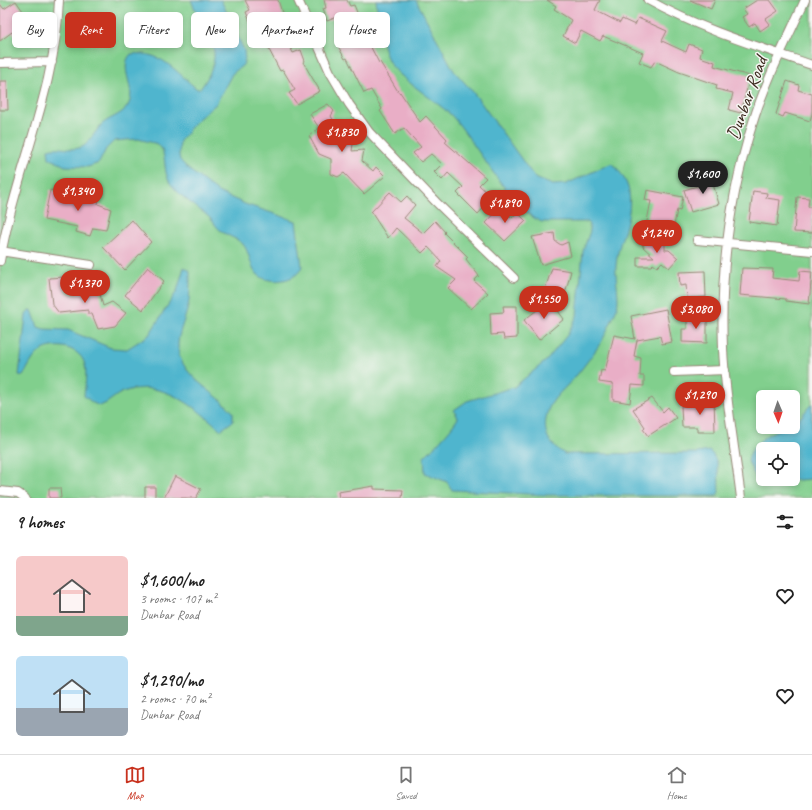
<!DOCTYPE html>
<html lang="en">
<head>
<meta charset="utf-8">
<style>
	body { margin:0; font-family:Caveat,sans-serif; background:#f6f6f6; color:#222; height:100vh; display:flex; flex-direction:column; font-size:15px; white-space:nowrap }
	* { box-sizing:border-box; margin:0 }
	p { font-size:13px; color:#767676 }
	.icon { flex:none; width:22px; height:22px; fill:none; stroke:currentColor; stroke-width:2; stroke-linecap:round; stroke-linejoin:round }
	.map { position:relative; height:498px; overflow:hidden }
	.details { display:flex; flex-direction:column; background:#fff; flex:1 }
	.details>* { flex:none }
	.top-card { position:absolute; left:12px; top:12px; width:400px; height:36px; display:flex; gap:8px }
	.needle { width:26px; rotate:178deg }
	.buttons { position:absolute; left:756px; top:390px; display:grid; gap:8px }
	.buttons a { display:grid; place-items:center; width:44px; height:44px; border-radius:6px; background:#fff; box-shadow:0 2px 6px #0003; font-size:20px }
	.price { position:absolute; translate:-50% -34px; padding:0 9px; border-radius:14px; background:#c8321e; color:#fff; font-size:13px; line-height:26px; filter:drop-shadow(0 1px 2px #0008) }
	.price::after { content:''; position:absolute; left:50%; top:24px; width:12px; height:9px; margin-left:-6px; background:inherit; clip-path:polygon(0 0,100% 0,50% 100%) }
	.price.current { background:#222; color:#fff }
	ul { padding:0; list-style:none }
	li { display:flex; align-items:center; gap:12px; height:100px; padding:0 16px }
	li span { display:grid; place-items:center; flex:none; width:112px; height:80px; border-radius:6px; color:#555 }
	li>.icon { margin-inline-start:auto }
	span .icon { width:48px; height:48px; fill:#fffc; stroke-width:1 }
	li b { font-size:17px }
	h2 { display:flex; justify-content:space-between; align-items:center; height:48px; padding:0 16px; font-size:17px }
	.chip { padding:0 14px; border-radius:6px; background:#fff; box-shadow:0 2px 6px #0003; font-size:14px; line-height:36px }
	.chip.current { background:#c8321e; color:#fff }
	.dock { display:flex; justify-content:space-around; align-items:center; height:56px; border-top:1px solid #e0e0e0; background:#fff; font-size:11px; color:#767676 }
	.dock a { display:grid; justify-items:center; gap:2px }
	.dock .current { color:#c8321e }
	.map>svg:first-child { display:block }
	.green { fill:#81cf8d; stroke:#5e7c56; fill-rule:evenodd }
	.water { fill:#4fb5ce; stroke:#457076; fill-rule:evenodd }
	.building { fill:#e9aec6 }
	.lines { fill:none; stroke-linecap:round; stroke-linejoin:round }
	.minor-casing { stroke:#988878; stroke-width:10 }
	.minor { stroke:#fff; stroke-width:8 }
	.labels { text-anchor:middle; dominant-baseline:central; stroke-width:3; stroke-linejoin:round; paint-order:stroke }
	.street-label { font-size:19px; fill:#3b2a1e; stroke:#f6f6f2 }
</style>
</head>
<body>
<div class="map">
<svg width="812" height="498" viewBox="0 0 812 498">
	<rect width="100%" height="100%" fill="#f6f6f2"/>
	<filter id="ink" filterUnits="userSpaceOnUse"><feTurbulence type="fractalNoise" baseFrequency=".025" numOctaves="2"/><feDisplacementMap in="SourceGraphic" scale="8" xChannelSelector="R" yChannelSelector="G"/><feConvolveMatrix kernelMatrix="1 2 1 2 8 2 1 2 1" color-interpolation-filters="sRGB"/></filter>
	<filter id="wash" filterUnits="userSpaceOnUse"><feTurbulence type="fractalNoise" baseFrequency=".012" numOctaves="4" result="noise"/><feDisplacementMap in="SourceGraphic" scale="16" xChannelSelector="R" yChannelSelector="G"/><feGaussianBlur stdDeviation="0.9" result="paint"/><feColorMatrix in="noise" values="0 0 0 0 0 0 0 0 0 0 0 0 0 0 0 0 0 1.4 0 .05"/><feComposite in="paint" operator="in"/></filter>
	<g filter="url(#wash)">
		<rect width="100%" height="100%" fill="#f5e6d3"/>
		<path class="green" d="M0,0H812V498H0ZM763,397H793V427H763ZM763,449H793V479H763Z"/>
		<path class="water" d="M191,0H221L244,50L245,59L243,65L232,74L216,104L197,120L180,141L179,155L180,160L188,169L218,192L245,204L296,221L302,266C298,281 273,284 261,277C249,270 251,252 242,243C236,238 227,236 221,231C216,227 213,221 209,217C197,207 179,196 170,183C162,171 168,154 158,144L138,139L114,141L106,149L99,163L88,167L65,166L49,158L48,149C59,145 70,152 82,147C89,144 95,131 102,124C109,118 121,115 127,107C139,91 117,68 131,54C161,50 176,72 197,89L201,88C229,48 206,38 191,0Z
			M376,0H416L454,71L474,93L535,178L553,185L566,184L612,163C619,170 628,182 629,192C633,222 618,238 616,266C615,278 620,298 617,308C616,312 604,337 602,341C594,353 585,365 576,376C567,387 550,399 547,414C542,432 549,445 565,454L697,453L709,451C721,460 718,478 719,492L717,496L546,495L452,490L447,482L425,473L424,457C434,447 451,430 458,418L454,410L467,401L514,387L547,360L568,334L577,316L583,251L590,231L588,222H542C515,214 473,139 452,116C437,101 395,76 388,60C381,46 378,16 376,0Z
			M184,267L190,271C190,281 190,291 189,301C185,328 167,344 188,371C200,386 220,397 233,412V421L221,430C194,406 161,378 123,392C115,395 109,403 100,406L93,403L84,396C85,386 87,374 85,365C81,347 55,342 41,351C33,356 28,368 23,376L19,375L26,315L29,310H32L38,327L44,329L68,330L111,348L127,349L149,335L177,291Z
			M812,403V479L758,483L748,461C751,442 775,427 793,427V423L800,418ZM763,449H793V479H763Z"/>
		<g id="blocks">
			<path class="building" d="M245,0H278L288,31L283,33L293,53L301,50L305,61L303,62L320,91L297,104L289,93L295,90L283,70L280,71L264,40L259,42L246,12L250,10Z
				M324,0H347L350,6L354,5L363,27L361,28L379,63L380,62L399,93L400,92L420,122L426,116L447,139L445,142L486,178L479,185L493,198L478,214L457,193L463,187L448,173L442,180L434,172L442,164L431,154L421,162L413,153L421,147L404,128L395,134L380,111L382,109L371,90L364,93L347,58L345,59L338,46L356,38L351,26L345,28L340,16L327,21L323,9L326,8Z
				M547,0H600L595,10L620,23L622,19L635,25L638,18L667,31L662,41L686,52L689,44L702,49L700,57L715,62L714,66L750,76L741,113L729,110L733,93L716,89L717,85L679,72L655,61L651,67L639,62L643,53L603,36L600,41L581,31L575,43L563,36L571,20L554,9L556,6Z
				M690,0H715L711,9Z
				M757,0H770L778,11L766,19L770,24L760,31L755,23L749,27L742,17L747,14L743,9Z
				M16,1L25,14L23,16L29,24L14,34L12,32L0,41V4L4,9Z
				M0,81H7L8,110H0Z
				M787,81L799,85L798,90L812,94V114L810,121L785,113L783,117L776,114Z
				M328,104L334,111L331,116L339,130L329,135L353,144L352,151L364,150L362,161L373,171L376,167L385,176L364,194L344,173L338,177L331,174V159L319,154L309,136L319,128L310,114Z
				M717,174L720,182L713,184L719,204L691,212L684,190L707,183L705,178Z
				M86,189L100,195L98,204L111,209L106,230L93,228L90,236L76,232L77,227L44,220L50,190L84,198Z
				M647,190L683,197L680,211L677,210L673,231L646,226L651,201L645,200Z
				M753,191L767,193L766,198L780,200L777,226L749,222Z
				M390,192L401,202L407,196L415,205L404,218L423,233L435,221L445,232L444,233L468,257L466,259L479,276L474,281L488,293L471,309L448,288L456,280L437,267L441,261L428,247L422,253L396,228L388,238L371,212Z
				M797,197L809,198L808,207H812V233L794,232Z
				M501,207L512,218L517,212L526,221L505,241L486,223Z
				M132,220L151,242L125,270L103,247Z
				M554,233L555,241L561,245L568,242L571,256L541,265L532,237Z
				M643,239H665V250H669L678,258L669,268L662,262L657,267L653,264L651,266H637V257H654L643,247Z
				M148,267L164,281L143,310L125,295Z
				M552,268L571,271L565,294L544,292Z
				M742,268L773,269L772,278L799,281L800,271L812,272L809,304L786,301V299L740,295Z
				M705,271L706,297L687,298L686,285L680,286L679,272Z
				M64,277L66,292L74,295L81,292L99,290L103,306L112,302L126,313L115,326L98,329L92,314H88V310L59,313L52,304L49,278Z
				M550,300L564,319L539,340L524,320Z
				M503,306H517V338L504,339L503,334L491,335L490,313L504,312Z
				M666,309L672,342L662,344L660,336L637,340L634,356L641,358L640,376H644V386L632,385L630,403L613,400V384L599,382L601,370L605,371L614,335L635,339L631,316Z
				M687,315H707V343L682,342V329H687Z
				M700,397H714L715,432H697V427H682L681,406L701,405Z
				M652,398L663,412L668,407L676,418L648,436L643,429L645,427L633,409Z
				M175,476L201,489L196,498H164Z
				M374,486V489L403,490L402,498H339L338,492Z
				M145,487H155V498H145Z
				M49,488H60L61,498H49Z"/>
		</g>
	</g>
	<g filter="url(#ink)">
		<use href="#blocks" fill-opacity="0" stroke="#988878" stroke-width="1"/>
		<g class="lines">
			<g class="minor-casing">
				<path id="minor" d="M298,0L330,72L349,104L369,132L436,202L514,278
					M648,0C700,29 756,46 812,65
					M0,63L52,62
					M697,240L812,251
					M0,251L91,265
					M0,261C15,173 56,90 59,0
					M674,372L725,370
					M0,491L18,493L25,498
					M741,498C735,448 725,398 723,348C720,272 730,195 753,122C766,80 787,40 805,0"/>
			</g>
			<use href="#minor" class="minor"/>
		</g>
	</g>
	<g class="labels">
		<g class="street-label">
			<text transform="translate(747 98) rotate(-70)">Dunbar Road</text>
		</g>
	</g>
</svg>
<div class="buttons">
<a><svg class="needle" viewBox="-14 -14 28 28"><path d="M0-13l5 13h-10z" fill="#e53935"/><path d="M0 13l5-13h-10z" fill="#767676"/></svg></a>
<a><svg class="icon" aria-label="locate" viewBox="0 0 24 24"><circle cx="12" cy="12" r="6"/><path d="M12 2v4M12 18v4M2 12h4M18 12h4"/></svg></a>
</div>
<b class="price" style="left:342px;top:153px">$1,830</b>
<b class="price current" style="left:703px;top:195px">$1,600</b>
<b class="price" style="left:78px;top:212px">$1,340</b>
<b class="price" style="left:505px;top:224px">$1,890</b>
<b class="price" style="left:657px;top:254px">$1,240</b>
<b class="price" style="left:85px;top:304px">$1,370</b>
<b class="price" style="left:544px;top:320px">$1,550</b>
<b class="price" style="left:696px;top:330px">$3,080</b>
<b class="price" style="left:700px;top:416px">$1,290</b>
<div class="top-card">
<a class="chip">Buy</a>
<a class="chip current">Rent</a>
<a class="chip">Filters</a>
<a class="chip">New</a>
<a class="chip">Apartment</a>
<a class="chip">House</a>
</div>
</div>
<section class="details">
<h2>9 homes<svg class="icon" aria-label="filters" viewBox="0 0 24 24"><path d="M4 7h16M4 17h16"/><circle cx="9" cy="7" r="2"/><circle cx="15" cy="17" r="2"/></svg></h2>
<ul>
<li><span style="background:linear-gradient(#f6c9c9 75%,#7fa58c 0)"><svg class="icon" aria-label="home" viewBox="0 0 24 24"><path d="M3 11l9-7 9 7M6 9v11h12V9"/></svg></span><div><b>$1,600/mo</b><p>3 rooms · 107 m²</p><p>Dunbar Road</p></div><svg class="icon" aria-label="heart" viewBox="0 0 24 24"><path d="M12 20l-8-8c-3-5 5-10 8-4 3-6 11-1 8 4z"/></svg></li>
<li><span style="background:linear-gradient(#bfe0f5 65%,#9aa5b1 0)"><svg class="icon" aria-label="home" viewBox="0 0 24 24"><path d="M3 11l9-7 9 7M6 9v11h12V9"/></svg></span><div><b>$1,290/mo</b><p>2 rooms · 70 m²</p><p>Dunbar Road</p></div><svg class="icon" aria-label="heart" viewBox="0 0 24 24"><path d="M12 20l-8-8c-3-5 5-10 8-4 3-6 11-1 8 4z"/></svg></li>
</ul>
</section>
<nav class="dock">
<a class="current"><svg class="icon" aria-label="map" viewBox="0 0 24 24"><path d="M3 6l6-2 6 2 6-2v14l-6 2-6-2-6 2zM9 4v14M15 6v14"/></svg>Map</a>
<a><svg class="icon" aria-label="saved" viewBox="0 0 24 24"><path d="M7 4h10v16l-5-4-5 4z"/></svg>Saved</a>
<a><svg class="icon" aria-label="home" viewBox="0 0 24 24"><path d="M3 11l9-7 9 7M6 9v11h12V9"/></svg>Home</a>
</nav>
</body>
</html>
